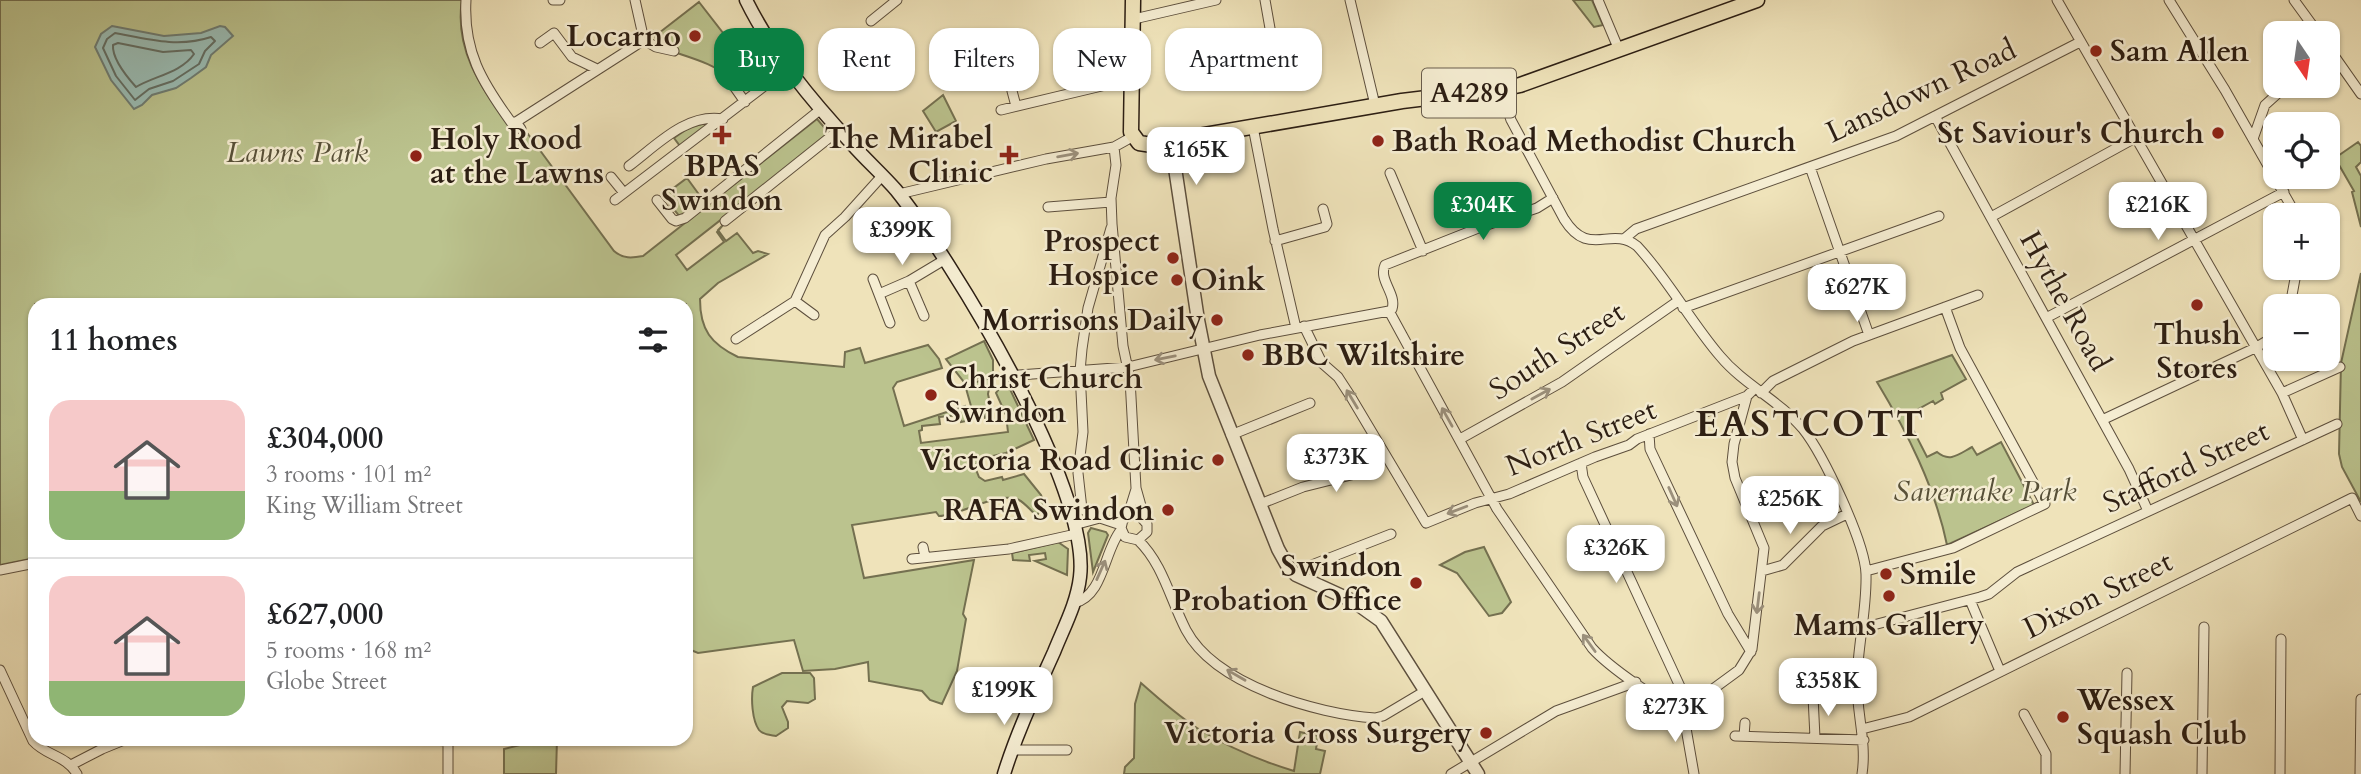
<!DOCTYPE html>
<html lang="en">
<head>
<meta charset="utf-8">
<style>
	body { margin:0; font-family:Cardo,serif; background:#f6f6f6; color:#202124; height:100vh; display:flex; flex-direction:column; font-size:26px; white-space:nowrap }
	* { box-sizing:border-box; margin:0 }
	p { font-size:23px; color:#757577 }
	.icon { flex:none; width:38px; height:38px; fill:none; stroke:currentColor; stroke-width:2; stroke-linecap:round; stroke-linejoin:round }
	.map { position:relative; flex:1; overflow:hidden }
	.sheet { position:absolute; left:28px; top:298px; width:665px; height:448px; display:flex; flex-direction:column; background:#fff; border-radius:21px; box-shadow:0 2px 5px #0004 }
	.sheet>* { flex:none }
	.guide { position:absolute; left:714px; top:28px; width:665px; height:63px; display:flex; gap:14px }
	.needle { width:46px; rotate:167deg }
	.buttons { position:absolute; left:2263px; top:21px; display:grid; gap:14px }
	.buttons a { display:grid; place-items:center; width:77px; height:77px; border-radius:14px; background:#fff; box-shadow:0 2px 5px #0004; font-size:35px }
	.price { position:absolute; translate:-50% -60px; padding:0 16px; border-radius:14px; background:#fff; color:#222; font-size:23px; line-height:46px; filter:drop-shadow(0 2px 4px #0008) }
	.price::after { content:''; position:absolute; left:50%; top:42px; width:21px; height:16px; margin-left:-10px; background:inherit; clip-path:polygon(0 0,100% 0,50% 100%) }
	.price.current { background:#0b8043; color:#fff }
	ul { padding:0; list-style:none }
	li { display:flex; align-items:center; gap:21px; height:175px; padding:0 21px }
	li+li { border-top:2px solid #e0e0e0 }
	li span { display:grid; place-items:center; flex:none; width:196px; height:140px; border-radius:21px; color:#555 }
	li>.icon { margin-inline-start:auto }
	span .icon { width:84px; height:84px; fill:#fffc; stroke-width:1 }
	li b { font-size:30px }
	h2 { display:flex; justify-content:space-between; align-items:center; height:84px; padding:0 21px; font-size:30px }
	.pill { padding:0 24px; border-radius:21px; background:#fff; box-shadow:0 2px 5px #0004; font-size:24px; line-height:63px }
	.pill.current { background:#0b8043; color:#fff }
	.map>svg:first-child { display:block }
	.green { fill:#bbc38e; stroke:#747050; stroke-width:2 }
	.water { fill:#9abdb5; stroke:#6e7d74; stroke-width:2 }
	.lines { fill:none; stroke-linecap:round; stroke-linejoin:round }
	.shore { stroke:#636e64; stroke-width:2 }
	.minor-casing { stroke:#5d4f3d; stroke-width:11 }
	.tertiary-casing { stroke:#5d4f3d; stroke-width:15 }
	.secondary-casing { stroke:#2c1e13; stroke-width:15 }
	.primary-casing { stroke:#2c1e13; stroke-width:17 }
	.minor { stroke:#f5edd2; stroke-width:9 }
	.tertiary { stroke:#f5edd2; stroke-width:12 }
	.secondary { stroke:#f5edd2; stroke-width:12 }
	.primary { stroke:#efe3ba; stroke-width:14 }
	.oneway { stroke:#9b907c }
	.poi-dot { fill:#8f2418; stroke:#f5edd2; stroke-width:2.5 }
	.labels { text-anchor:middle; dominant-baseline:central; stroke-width:5; stroke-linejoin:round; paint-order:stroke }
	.shield { fill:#f5edd2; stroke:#685c4c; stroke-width:2 }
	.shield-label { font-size:28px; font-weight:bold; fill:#2c1e13 }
	.poi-label { font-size:30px; font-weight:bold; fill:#2c1e13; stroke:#f5edd2; text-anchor:end }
	.street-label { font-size:30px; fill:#2c1e13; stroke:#f5edd2 }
	.park-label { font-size:30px; font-style:italic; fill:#575038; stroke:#f5edd2 }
	.district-label { font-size:37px; font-weight:bold; letter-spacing:2px; fill:#2c1e13; stroke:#f5edd2 }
</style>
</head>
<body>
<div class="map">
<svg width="2361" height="774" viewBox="0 0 2361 774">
	<rect width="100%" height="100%" fill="#efe3ba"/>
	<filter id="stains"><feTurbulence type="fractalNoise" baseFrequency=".00286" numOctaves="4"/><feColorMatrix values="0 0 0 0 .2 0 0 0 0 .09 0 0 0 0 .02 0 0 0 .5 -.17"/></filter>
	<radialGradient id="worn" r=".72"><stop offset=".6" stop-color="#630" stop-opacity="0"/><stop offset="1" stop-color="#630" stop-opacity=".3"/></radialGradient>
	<path class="green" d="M0,0H462C453,57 489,96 519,140L528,134L614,251C623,259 632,258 643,256L817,119L830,134L676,255L687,270L724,242L717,232L723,225L718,230L726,241L737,233L753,253L758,251L768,254L718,283L700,299C700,330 711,344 738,357L844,367L845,352L860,348L865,363L928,345L939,359L942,368L897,382L893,388L904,426L965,406L968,414L965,415L966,421L961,422L960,415L939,417L940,424L922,426V430L919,431L921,443L1008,432L1006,415L996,393L1002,385L1009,387L1034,440L1006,453L979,459L975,467L979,477L985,481L1002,477L1003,480L1024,474L1041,495L1044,503L1038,514L1036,515C1031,511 1025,503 1019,500C999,490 960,516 939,516L936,512L852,525L864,578L974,560L963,614L966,619L957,671L942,704L930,700L922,691L869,681L868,662L835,669L803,671L794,640L698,653L686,648V304H35V558L0,565Z
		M1573,0H1592L1603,25L1594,27Z
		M699,2L734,47L751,34L765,53L732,79C709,60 684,57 658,46L655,36Z
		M943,95L956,121L936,132L923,111Z
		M706,123L709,125L680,146L674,138L690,127Z
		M2358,142L2361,146V162L2356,167L2361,176V227L2352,192L2354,191L2335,158Z
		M687,178L703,200L680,217L663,196Z
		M2361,273V502L2342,467L2339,454L2341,363Z
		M984,341L993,360V374L964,382L946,359Z
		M1952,355L1966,379L1941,393L1943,399L1935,404L1933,401L1906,416L1927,457L1937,452C1950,463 1959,454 1972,447L1977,455L2001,442L2034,505L1947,545C1935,487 1907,432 1877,382Z
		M991,378L988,394L992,414L990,417L985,418L984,412L973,413L965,385Z
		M1091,528L1106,532L1108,535L1093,572L1088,533Z
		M1058,542L1068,549L1067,575L1035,561L1046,559L1045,553L1029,555L1030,561L1013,560L1012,553Z
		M1484,547L1511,602L1502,613L1489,616L1457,573L1440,565L1465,552Z
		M782,673H810L814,678L815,699L808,703L787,701L782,707L788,722V728L776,736C771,735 763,735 759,730C752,720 751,699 753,687Z
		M1141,683C1159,699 1177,715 1197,728C1226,746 1261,761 1294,771L1300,732L1318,736L1316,749L1325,751L1320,774H1124L1125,767L1134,758L1135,704Z
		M544,739H557L556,774H504V749Z"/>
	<path class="water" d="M112,26L164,36L201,33L220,26L225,27L233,36L211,55L206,67L191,78L176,88L152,95L142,105L134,109L111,80L95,47L101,34Z"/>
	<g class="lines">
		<path class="shore" d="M115,33C147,39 178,48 211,37L215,41L205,51L199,64L173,81L149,89L135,100L116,76L103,48L107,39Z
			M118,43L163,52L191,50L194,54C181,73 154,76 136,87C127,77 112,59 113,45Z"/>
		<g class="minor-casing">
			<path id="minor" d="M466,0C463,51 482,82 511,122H516L521,129
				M553,0H560
				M635,0L644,40
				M1265,0L1274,51
				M1350,0L1375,105
				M1598,0L1619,50
				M2057,0L2282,393L2303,440
				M2169,0L2225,90L2296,215
				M2294,0L2318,33
				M1134,19L1216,0
				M871,21L897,0
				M540,43L554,33L572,57L597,69
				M2328,47L2361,94
				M724,72L745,102
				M1501,89L1511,120L1564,219C1589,259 1610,225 1637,246C1668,279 1690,321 1720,356C1744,385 1779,400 1803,429C1823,454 1865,542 1866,574C1867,609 1858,644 1857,679C1856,711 1867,742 1862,774
				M1012,91L1016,106
				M1001,110L1131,79
				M1935,116L2129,469L2148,511
				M516,122L644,40L656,47L674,51
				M1253,127L1273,229L1296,328
				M2253,139L2265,105L2286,86
				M1114,147L1116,165L1111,198L1112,224L1123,346L1130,379L1136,488L1145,520
				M629,166C657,145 686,113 723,119
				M1810,167L1869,335
				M1390,173L1423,251
				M611,177L624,193
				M899,194L1046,159L1114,147L1132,137
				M615,200L788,68
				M657,200L672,219L676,221L685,218L821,109
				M1048,207L1111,202
				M1991,217L2135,138
				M725,221L839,130
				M1624,239L1636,229L1896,136L2080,42
				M1275,241L1325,227L1327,224L1323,209
				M873,279L890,323
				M909,281L924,316
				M879,294L909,281L944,260
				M795,301L814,315
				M2290,306L2297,268
				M1683,308L1939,216
				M1389,311L1497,509L1592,648C1609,667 1659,702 1683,711
				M1389,311L1392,309C1397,294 1378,280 1385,265L1481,227L1537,208L1553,198
				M2046,318L2284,192
				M1304,326L1322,363L1338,377L1351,397L1426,523L1475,503L1509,494L1595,457L1629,445L1637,439L1747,396L1754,389
				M736,339L795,301L825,235L845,217L882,176
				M1019,375L1128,367L1260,335L1389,311
				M1761,393L1773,381L1853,341L1978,295
				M2282,393L2340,367
				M2102,420L2255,348L2275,336
				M1649,434L1650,449L1728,614L1751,652
				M1231,435L1310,403
				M1460,439L1562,382L1678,301
				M1581,463L1583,477L1683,693V711L1694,774
				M1260,504L1303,487L1363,472L1376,466L1384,453
				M1078,507L1100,518L1121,525
				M1082,509L1078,473L1083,432L1080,371L1082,349L1088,308L1111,228
				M1128,515H1139L1147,524V532L1138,540L1125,537L1121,528L1123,520L1128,515L1136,489
				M1074,525L1100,518
				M1138,540C1163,564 1170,599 1186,630C1215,685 1317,714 1375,718L1383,716L1425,691
				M923,547L925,557
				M912,559L1009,549L1076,534
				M0,570L35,563
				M1762,571L1783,565L1822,526L1847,514
				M1866,571L1953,548L2045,504L1960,348L1945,307
				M1296,575L1309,566L1391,534
				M1970,600L2000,671
				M1074,603C1104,596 1104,550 1121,530
				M1862,628L1980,597L1989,594L2017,572L2337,424
				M0,670L33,741C46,756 66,755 77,774
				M1813,696L1815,738
				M1683,711L1739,670L1752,649L1764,548L1735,478L1732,462L1734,444L1747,396
				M2024,714L2046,754V774
				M1862,729L1909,717L2352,498L2361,516
				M1735,736L1864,740
				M1744,736L1745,723
				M398,738L448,741
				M1013,750H1067
				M71,765L102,749L129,738
				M448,774V738
				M1451,774L1556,711L1636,682
				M2125,774L2127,673
				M2202,774L2204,627
				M2280,774L2281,639
				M2360,774L2361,699"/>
		</g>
		<g class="tertiary-casing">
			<path id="tertiary" d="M1172,148L1198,320L1209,376L1278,549L1288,567L1296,575L1353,601L1381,621L1478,774"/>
		</g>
		<g class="secondary-casing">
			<path id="secondary" d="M746,0C772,53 812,101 852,144C866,160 882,174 896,190C953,261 1091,488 1080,577C1077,603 1064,627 1054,652C1036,692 1017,732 1004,774"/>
		</g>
		<g class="primary-casing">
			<path id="primary" d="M1133,0L1131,132L1139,143L1172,148L1187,139L1199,136L1402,101L1501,89L1520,85L1757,0"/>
		</g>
		<use href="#minor" class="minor"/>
		<use href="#tertiary" class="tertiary"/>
		<use href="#secondary" class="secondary"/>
		<use href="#primary" class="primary"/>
	</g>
	<defs><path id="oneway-shaft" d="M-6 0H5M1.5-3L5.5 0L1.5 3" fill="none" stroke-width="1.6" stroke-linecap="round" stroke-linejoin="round" transform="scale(1.75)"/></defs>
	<g class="oneway">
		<use href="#oneway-shaft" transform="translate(1068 155) rotate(-10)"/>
		<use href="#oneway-shaft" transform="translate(1165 358) rotate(169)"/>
		<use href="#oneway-shaft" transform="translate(1541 394) rotate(-29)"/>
		<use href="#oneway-shaft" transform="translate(1352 399) rotate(-121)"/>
		<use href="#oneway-shaft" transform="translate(1447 417) rotate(-119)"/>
		<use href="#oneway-shaft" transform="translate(1673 497) rotate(66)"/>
		<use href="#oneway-shaft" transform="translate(1457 510) rotate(159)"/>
		<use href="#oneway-shaft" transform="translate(1101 570) rotate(-66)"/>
		<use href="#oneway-shaft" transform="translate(1758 603) rotate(97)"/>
		<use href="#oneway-shaft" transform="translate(1589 643) rotate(-126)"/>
		<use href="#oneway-shaft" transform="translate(1236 675) rotate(-150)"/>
	</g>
	<g class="poi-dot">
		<circle cx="695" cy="36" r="7"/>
		<circle cx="2096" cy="51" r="7"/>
		<circle cx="2218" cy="133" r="7"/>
		<path d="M718.5 124.5h7v7h7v7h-7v7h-7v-7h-7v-7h7z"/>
		<circle cx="1378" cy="141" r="7"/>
		<path d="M1005.5 144.5h7v7h7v7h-7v7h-7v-7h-7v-7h7z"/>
		<circle cx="416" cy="156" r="7"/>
		<circle cx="1173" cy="258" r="7"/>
		<circle cx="1177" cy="280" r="7"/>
		<circle cx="2197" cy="305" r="7"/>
		<circle cx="1217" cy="320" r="7"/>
		<circle cx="1248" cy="355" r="7"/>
		<circle cx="931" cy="395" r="7"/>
		<circle cx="1218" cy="460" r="7"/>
		<circle cx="1168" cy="510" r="7"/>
		<circle cx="1886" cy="574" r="7"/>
		<circle cx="1416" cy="583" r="7"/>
		<circle cx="1889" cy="596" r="7"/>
		<circle cx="2063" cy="717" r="7"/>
		<circle cx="1486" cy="733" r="7"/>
	</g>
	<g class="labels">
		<rect class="shield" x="1422" y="68.5" width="94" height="49" rx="5"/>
		<g class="shield-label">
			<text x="1469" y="93">A4289</text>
		</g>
		<g class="poi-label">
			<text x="681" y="36">Locarno</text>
			<text x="2110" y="51" text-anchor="start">Sam Allen</text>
			<text x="2204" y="133">St Saviour's Church</text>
			<text x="993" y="138">The Mirabel<tspan x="993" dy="34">Clinic</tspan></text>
			<text x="430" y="139" text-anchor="start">Holy Rood<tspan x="430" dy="34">at the Lawns</tspan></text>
			<text x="1392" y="141" text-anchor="start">Bath Road Methodist Church</text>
			<text x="722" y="166" text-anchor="middle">BPAS<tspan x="722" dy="34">Swindon</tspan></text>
			<text x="1159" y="241">Prospect<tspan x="1159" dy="34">Hospice</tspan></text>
			<text x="1191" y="280" text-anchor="start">Oink</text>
			<text x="1203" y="320">Morrisons Daily</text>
			<text x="2197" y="334" text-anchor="middle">Thush<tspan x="2197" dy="34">Stores</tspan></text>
			<text x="1262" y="355" text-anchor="start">BBC Wiltshire</text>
			<text x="945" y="378" text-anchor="start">Christ Church<tspan x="945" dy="34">Swindon</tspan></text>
			<text x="1204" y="460">Victoria Road Clinic</text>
			<text x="1154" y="510">RAFA Swindon</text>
			<text x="1402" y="566">Swindon<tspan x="1402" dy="34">Probation Office</tspan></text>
			<text x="1900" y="574" text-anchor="start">Smile</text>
			<text x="1889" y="625" text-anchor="middle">Mams Gallery</text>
			<text x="2077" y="700" text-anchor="start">Wessex<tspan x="2077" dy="34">Squash Club</tspan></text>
			<text x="1472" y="733">Victoria Cross Surgery</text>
		</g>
		<g class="street-label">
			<text transform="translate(1921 91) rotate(-25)">Lansdown Road</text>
			<text transform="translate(2065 301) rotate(61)">Hythe Road</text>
			<text transform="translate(1557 351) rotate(-33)">South Street</text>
			<text transform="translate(1581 438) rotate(-22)">North Street</text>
			<text transform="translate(2186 467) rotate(-25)">Stafford Street</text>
			<text transform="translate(2098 595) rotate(-26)">Dixon Street</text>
		</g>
		<g class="park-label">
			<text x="297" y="152">Lawns Park</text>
			<text x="1985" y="491">Savernake Park</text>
		</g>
		<g class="district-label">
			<text x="1810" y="424">EASTCOTT</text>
		</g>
	</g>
	<rect width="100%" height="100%" filter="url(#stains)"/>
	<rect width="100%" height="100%" fill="url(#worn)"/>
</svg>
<div class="buttons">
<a><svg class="needle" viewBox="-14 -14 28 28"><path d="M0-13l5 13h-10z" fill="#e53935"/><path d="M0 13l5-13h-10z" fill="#757577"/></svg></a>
<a><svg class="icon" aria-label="locate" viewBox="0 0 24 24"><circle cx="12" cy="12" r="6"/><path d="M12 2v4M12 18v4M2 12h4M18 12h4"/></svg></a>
<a>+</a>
<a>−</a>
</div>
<b class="price" style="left:1196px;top:187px">£165K</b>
<b class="price current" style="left:1483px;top:242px">£304K</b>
<b class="price" style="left:2158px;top:242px">£216K</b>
<b class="price" style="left:902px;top:267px">£399K</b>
<b class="price" style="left:1857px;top:324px">£627K</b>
<b class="price" style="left:1336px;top:494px">£373K</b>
<b class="price" style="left:1790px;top:536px">£256K</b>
<b class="price" style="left:1616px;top:585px">£326K</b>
<b class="price" style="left:1828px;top:718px">£358K</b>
<b class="price" style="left:1004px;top:727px">£199K</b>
<b class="price" style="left:1675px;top:744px">£273K</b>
<div class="guide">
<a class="pill current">Buy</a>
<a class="pill">Rent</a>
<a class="pill">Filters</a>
<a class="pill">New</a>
<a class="pill">Apartment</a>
</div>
<section class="sheet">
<h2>11 homes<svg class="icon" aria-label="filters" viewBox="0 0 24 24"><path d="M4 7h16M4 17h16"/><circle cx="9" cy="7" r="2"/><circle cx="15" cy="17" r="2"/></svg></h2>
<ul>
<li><span style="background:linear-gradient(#f6c9c9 65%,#8fb573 0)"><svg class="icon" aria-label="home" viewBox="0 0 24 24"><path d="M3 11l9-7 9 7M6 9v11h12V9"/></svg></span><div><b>£304,000</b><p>3 rooms · 101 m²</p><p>King William Street</p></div></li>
<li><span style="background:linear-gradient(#f6c9c9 75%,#8fb573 0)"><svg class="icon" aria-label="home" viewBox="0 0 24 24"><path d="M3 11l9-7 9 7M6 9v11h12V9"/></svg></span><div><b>£627,000</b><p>5 rooms · 168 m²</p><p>Globe Street</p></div></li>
</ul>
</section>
</div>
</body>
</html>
